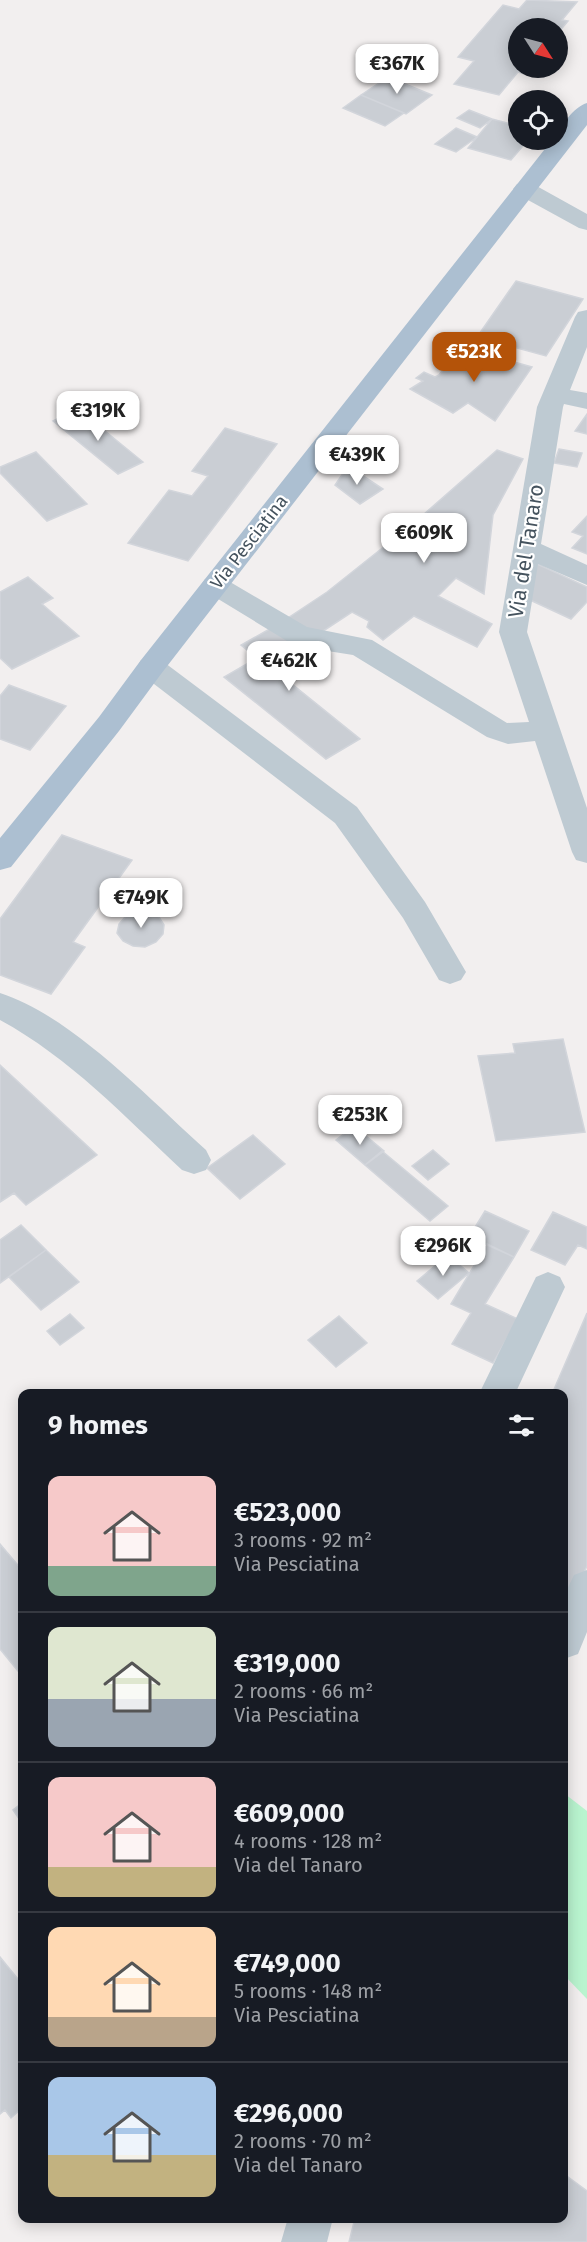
<!DOCTYPE html>
<html lang="en">
<head>
<meta charset="utf-8">
<style>
	body { margin:0; font-family:"Fira Sans",sans-serif; background:#20242c; color:#f1f3f6; height:100vh; display:flex; flex-direction:column; font-size:22px; white-space:nowrap }
	* { box-sizing:border-box; margin:0 }
	p { font-size:20px; color:#9ea1a6 }
	.icon { flex:none; width:33px; height:33px; fill:none; stroke:currentColor; stroke-width:2; stroke-linecap:round; stroke-linejoin:round }
	.map { position:relative; flex:1; overflow:hidden }
	.sheet { position:absolute; left:18px; top:1389px; width:550px; height:834px; display:flex; flex-direction:column; background:#171b24; border-radius:12px; box-shadow:0 3px 15px #0003 }
	.sheet>* { flex:none }
	.needle { width:39px; rotate:126deg }
	.tools { position:absolute; left:508px; top:18px; display:grid; gap:12px }
	.tools a { display:grid; place-items:center; width:60px; height:60px; border-radius:50%; background:#171b24; box-shadow:0 3px 15px #0003; font-size:30px }
	.price { position:absolute; translate:-50% -51px; padding:0 14px; border-radius:12px; background:#fff; color:#222; font-size:20px; line-height:39px; filter:drop-shadow(0 2px 3px #0008) }
	.price::after { content:''; position:absolute; left:50%; top:36px; width:18px; height:14px; margin-left:-9px; background:inherit; clip-path:polygon(0 0,100% 0,50% 100%) }
	.price.on { background:#b45309; color:#fff }
	ul { padding:0; list-style:none }
	li { display:flex; align-items:center; gap:18px; height:150px; padding:0 30px }
	li+li { border-top:2px solid #363941 }
	li span { display:grid; place-items:center; flex:none; width:168px; height:120px; border-radius:12px; color:#555 }
	li>.icon { margin-inline-start:auto }
	span .icon { width:72px; height:72px; fill:#fffc; stroke-width:1 }
	li b { font-size:26px }
	h2 { display:flex; justify-content:space-between; align-items:center; height:72px; padding:0 30px; font-size:26px }
	.map>svg:first-child { display:block }
	.green { fill:#b9f4cf }
	.building { fill:#caced4; stroke:#d2d5db; stroke-width:1.5 }
	.lines { fill:none; stroke-linecap:round; stroke-linejoin:round }
	.minor { fill:#becad2; fill-rule:evenodd }
	.major { fill:#acbfd1; fill-rule:evenodd }
	.labels { text-anchor:middle; dominant-baseline:central; stroke-width:4.5; stroke-linejoin:round; paint-order:stroke }
	.far-street-label { font-size:18px; fill:#45535e; stroke:#fff }
	.street-label { font-size:21px; fill:#45535e; stroke:#fff }
</style>
</head>
<body>
<div class="map">
<svg width="587" height="2242" viewBox="0 0 587 2242">
	<rect width="100%" height="100%" fill="#f2efef"/>
	<path class="green" d="M565,1794L587,1811V1999L564,1975Z"/>
	<path class="building" d="M527,0L577,2L562,20L568,21L558,33V28H519V68H529L524,74L518,72L499,95L454,84L474,61L458,57L503,5L519,9Z
		M388,77L432,95L406,114L361,95Z
		M361,95L404,113L385,126L343,108Z
		M469,110L492,119L480,128L457,118Z
		M492,119L519,126V140H528L511,160L468,148Z
		M456,128L477,137L456,152L435,144Z
		M516,281L583,299L546,356L477,337Z
		M460,347L532,367L495,421L468,403L453,413L410,389L423,381L416,378L424,372L435,377L439,375Z
		M78,409L143,462L118,474L53,421Z
		M587,414V434L575,431Z
		M225,428L277,444L188,561L128,543L169,490L192,496L208,476L192,471Z
		M559,449L582,453L577,467L554,463Z
		M497,450L523,459L493,515L484,594L456,578L438,596L492,624L477,647L414,616L383,640L367,627L369,621L352,612L314,637L285,620L327,592L415,522Z
		M36,452L87,504L47,521L0,473V467Z
		M348,466L383,489L360,504L335,485Z
		M587,516V554L572,548L583,536L572,532Z
		M533,562L587,587V602L571,619L530,600Z
		M28,577L53,598L42,604L79,636L12,669L0,658V592Z
		M275,626L320,662L287,680L360,739L326,759L224,677L257,658L241,645Z
		M9,685L66,706L30,750L0,739V696Z
		M62,835L132,860L73,942L85,947L51,994L0,975V919Z
		M137,912H149L159,917L164,925L163,934L156,942L145,947L133,946L123,941L117,933L119,924L126,916Z
		M563,1039L585,1132L496,1141L478,1056L515,1053L513,1044Z
		M0,1065L97,1155L26,1205L14,1193L0,1202Z
		M354,1126L384,1151L365,1165L336,1140Z
		M253,1135L285,1164L240,1199L207,1168Z
		M433,1150L449,1164L428,1180L412,1166Z
		M382,1151L448,1206L430,1221L365,1165Z
		M485,1211L529,1231L514,1257L469,1237Z
		M553,1212L587,1227V1249L578,1245L565,1265L531,1250Z
		M21,1225L46,1250L0,1283V1240Z
		M487,1244L514,1257L485,1304L518,1319L493,1363L452,1344L471,1313L451,1304Z
		M46,1250L79,1282L41,1310L9,1277Z
		M448,1255L469,1273L438,1299L417,1281Z
		M587,1313V1566L564,1618V1394H552Z
		M70,1314L84,1328L60,1345L47,1331Z
		M339,1316L367,1343L336,1367L308,1340Z
		M0,1544L22,1570V1676L0,1649Z
		M22,1803V1823L13,1810Z
		M0,1957L22,1984V2108L11,2118L5,2110L0,2114Z
		M564,2174L587,2191V2242H349L355,2218H564Z"/>
	<g class="lines">
		<path class="minor" d="M525,182L533,184L587,214V230L579,228L517,194L513,189L517,184Z
			M587,310V347L570,390L587,393V409L564,404L563,407L541,544L587,565V585L538,564L527,632L587,808V863L576,860L572,852L535,741L508,744L487,737L353,655L315,649L287,641L205,591L201,585L205,579L215,576L225,579L307,627L372,640L507,723L529,722L499,632L537,407L575,317L578,312Z
			M151,657L161,660L357,807L425,902L466,972L461,980L450,984L439,980L403,918L335,823L141,674L137,667L141,660Z
			M0,993C72,1016 149,1099 206,1150L211,1160L206,1170L194,1174L182,1170C124,1116 70,1058 0,1020Z
			M548,1272L560,1277L565,1287L515,1394H479L536,1277Z
			M587,1570V1632L578,1654L564,1659V1596L574,1575Z
			M288,2218H333L327,2242H281Z"/>
		<path class="major" d="M587,103V125L161,674L119,731L11,867L0,870V838L99,717L141,660L552,140H558C558,127 575,106 587,103Z"/>
	</g>
	<g class="labels">
		<g class="far-street-label">
			<text transform="translate(249 542) rotate(-52)">Via Pesciatina</text>
		</g>
		<g class="street-label">
			<text transform="translate(526 551) rotate(-81)">Via del Tanaro</text>
		</g>
	</g>
</svg>
<div class="tools">
<a><svg class="needle" viewBox="-14 -14 28 28"><path d="M0-13l5 13h-10z" fill="#e53935"/><path d="M0 13l5-13h-10z" fill="#9ea1a6"/></svg></a>
<a><svg class="icon" aria-label="locate" viewBox="0 0 24 24"><circle cx="12" cy="12" r="6"/><path d="M12 2v4M12 18v4M2 12h4M18 12h4"/></svg></a>
</div>
<b class="price" style="left:397px;top:95px">€367K</b>
<b class="price on" style="left:474px;top:383px">€523K</b>
<b class="price" style="left:98px;top:442px">€319K</b>
<b class="price" style="left:357px;top:486px">€439K</b>
<b class="price" style="left:424px;top:564px">€609K</b>
<b class="price" style="left:289px;top:692px">€462K</b>
<b class="price" style="left:141px;top:929px">€749K</b>
<b class="price" style="left:360px;top:1146px">€253K</b>
<b class="price" style="left:443px;top:1277px">€296K</b>
<section class="sheet">
<h2>9 homes<svg class="icon" aria-label="filters" viewBox="0 0 24 24"><path d="M4 7h16M4 17h16"/><circle cx="9" cy="7" r="2"/><circle cx="15" cy="17" r="2"/></svg></h2>
<ul>
<li><span style="background:linear-gradient(#f6c9c9 75%,#7fa58c 0)"><svg class="icon" aria-label="home" viewBox="0 0 24 24"><path d="M3 11l9-7 9 7M6 9v11h12V9"/></svg></span><div><b>€523,000</b><p>3 rooms · 92 m²</p><p>Via Pesciatina</p></div></li>
<li><span style="background:linear-gradient(#dfe7d0 60%,#9aa5b1 0)"><svg class="icon" aria-label="home" viewBox="0 0 24 24"><path d="M3 11l9-7 9 7M6 9v11h12V9"/></svg></span><div><b>€319,000</b><p>2 rooms · 66 m²</p><p>Via Pesciatina</p></div></li>
<li><span style="background:linear-gradient(#f6c9c9 75%,#c2b280 0)"><svg class="icon" aria-label="home" viewBox="0 0 24 24"><path d="M3 11l9-7 9 7M6 9v11h12V9"/></svg></span><div><b>€609,000</b><p>4 rooms · 128 m²</p><p>Via del Tanaro</p></div></li>
<li><span style="background:linear-gradient(#ffd9b3 75%,#b9a48a 0)"><svg class="icon" aria-label="home" viewBox="0 0 24 24"><path d="M3 11l9-7 9 7M6 9v11h12V9"/></svg></span><div><b>€749,000</b><p>5 rooms · 148 m²</p><p>Via Pesciatina</p></div></li>
<li><span style="background:linear-gradient(#a9c7e8 65%,#c2b280 0)"><svg class="icon" aria-label="home" viewBox="0 0 24 24"><path d="M3 11l9-7 9 7M6 9v11h12V9"/></svg></span><div><b>€296,000</b><p>2 rooms · 70 m²</p><p>Via del Tanaro</p></div></li>
</ul>
</section>
</div>
</body>
</html>
